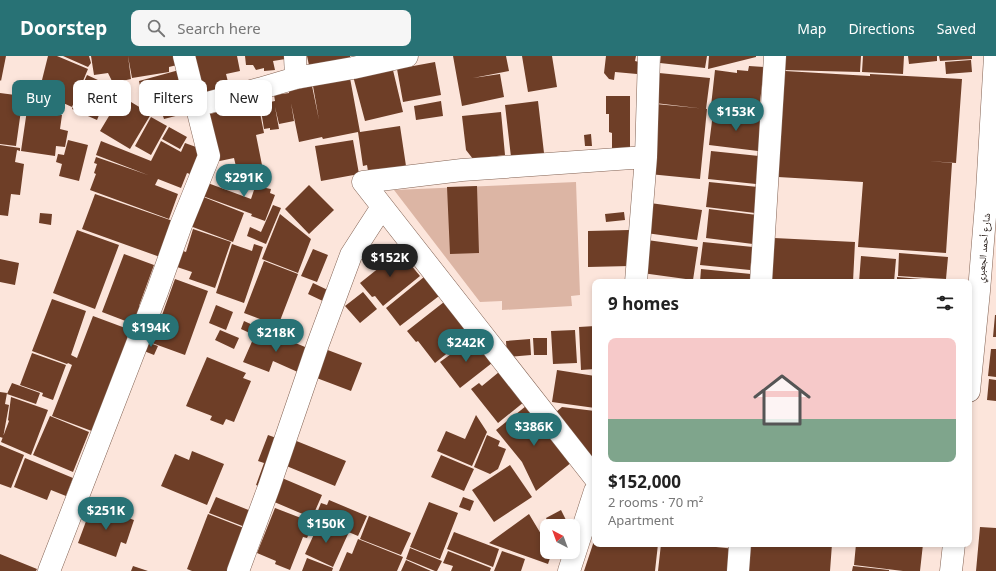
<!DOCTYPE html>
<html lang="en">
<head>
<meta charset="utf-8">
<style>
	body { margin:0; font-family:"Noto Sans","Noto Naskh Arabic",sans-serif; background:#f6f6f6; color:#222; height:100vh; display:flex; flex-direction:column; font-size:15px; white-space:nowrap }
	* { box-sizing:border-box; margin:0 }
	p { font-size:13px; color:#767676 }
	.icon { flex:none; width:22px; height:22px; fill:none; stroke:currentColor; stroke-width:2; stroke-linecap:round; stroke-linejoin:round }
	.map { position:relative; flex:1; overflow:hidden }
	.details { position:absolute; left:592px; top:223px; width:380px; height:268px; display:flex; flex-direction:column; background:#fff; border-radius:8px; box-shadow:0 2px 6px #0003 }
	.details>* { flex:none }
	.guide { position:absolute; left:12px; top:24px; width:380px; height:36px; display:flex; gap:8px }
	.needle { width:26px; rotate:319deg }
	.tools { position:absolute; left:540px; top:463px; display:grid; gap:8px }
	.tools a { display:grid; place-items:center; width:40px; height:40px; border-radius:8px; background:#fff; box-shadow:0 2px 6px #0003; font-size:20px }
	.price { position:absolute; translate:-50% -34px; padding:0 9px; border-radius:14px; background:#287275; color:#fff; font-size:13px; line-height:26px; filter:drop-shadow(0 1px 2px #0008) }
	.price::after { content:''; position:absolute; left:50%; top:24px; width:12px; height:9px; margin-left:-6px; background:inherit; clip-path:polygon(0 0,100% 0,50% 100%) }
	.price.active { background:#222; color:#fff }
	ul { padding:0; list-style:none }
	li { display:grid; align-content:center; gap:8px; height:212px; padding:0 16px }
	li+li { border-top:1px solid #e0e0e0 }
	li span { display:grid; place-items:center; height:124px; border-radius:8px; color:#555 }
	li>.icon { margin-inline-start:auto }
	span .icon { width:72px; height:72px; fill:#fffc; stroke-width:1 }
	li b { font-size:17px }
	h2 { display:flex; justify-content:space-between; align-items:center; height:48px; padding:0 16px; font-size:17px }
	.chip { padding:0 14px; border-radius:8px; background:#fff; box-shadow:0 2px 6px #0003; font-size:14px; line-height:36px }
	.chip.active { background:#287275; color:#fff }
	header { display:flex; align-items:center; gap:24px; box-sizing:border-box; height:56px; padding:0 20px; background:#287275; color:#fff }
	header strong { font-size:19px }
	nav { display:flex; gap:22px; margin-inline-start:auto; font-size:14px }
	.search { width:280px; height:36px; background:#f6f6f6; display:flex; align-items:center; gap:10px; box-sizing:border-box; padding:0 14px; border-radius:8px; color:#767676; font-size:15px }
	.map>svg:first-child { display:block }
	.green { fill:#dcb5a4 }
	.building { fill:#6e3e27 }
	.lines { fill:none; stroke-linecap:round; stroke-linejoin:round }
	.minor-casing { stroke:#836354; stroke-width:23 }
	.tertiary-casing { stroke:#836354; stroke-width:23 }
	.minor { stroke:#fff; stroke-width:22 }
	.tertiary { stroke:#fff; stroke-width:22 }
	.labels { text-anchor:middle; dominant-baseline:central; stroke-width:4; stroke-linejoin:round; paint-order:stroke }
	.street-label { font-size:10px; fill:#150a05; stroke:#fff }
</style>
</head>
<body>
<header>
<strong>Doorstep</strong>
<div class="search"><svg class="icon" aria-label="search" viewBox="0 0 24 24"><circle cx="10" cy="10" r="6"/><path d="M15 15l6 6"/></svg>Search here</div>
<nav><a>Map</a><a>Directions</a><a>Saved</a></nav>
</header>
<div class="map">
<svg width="996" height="515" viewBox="0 0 996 515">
	<rect width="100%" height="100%" fill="#fce5db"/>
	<path class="green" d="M576,126L580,239L571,240L572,250L502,254V245L480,246L394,134Z"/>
	<path class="building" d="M0,0H6L1,25L0,24Z
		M48,0H57L88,13L72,51L39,36Z
		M63,0H89L91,7L88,11Z
		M91,0H128L131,23L113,27L108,17L94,19Z
		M128,0H175L177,9L169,11V16L132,22Z
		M190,0H237L240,15L226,18L230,34L200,41Z
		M245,0H291L292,2L273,5L275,14L264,15V12L256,14L253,9H246Z
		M307,0H350L351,5L310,14Z
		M453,0H506L509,15L473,22L500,18L504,41L462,50Z
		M522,0H552L557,31L528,36Z
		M606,0H636L635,5L639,6L637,18L615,16L614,24L609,23L604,17Z
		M661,0H707L705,12L660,7Z
		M709,0H756V1L708,13Z
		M782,0H861L860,16L782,14Z
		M863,0H904L903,18L862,16Z
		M908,0H937V5L909,8Z
		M939,0H972V3L940,5Z
		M971,4L972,16L946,18L945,6Z
		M435,6L441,39L403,46L397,13Z
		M392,10L403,56L365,65L353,20Z
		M749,10L764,11L759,55L711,50L715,14L737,17V14L748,15Z
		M179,14L191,56L164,63L162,57L155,59L152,47L149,48L146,38L142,39L139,25Z
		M785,15L870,20V18L962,23L956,107L929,105L952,107L946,197L858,191L863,126L778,121Z
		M659,17L710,22L706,53L655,47Z
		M87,19L111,30L97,64L72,53Z
		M350,22L360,76L400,70L406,110L368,115L367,109L363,110L358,76L323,83L322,81L299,86L291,47L294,65L279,68L275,51L279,73L270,74V72L264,73L260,48L275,45L274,39L289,37V35L312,30L319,64L313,30Z
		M0,37L23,40L16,90L0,88Z
		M121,40L151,58L130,93L100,75Z
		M606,40H630V96L612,95V77L609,76V58H606Z
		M441,45L443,60L416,64L414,50Z
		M538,45L544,97L511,101L505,49Z
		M258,47L264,77L256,79L263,114L238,119L234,102L215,106L205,59Z
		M656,48L707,53L700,123L649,118Z
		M27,54L62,59L60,73L68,75L65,91L56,90L55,100L21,95Z
		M501,56L505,99L473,103L466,94L462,60Z
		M713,57L762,63L758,95L709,89Z
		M151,61L167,70L151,99L135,90Z
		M169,71L187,81L180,93L162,83Z
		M591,78L592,90H585L584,79Z
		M68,84L88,89L79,125L59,120L62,108L56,106L58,98L64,99Z
		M353,84L359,118L321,125L315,90Z
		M101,85L151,105L161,85L181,96L185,87L207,95L196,120L187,117L181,132L158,123L155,129L178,138L169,163L90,134L96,118L94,117L97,108L94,107L96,101L148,119L96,99Z
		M0,89L20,92V95L17,94L15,106L24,108L20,139L11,138L8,160L0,159Z
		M711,95L759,100L756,128L708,123Z
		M250,117L263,122L262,126L267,128L266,132L271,133L270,137L275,139L265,165L251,160L252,158L200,139L205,126L251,143L256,128L247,125Z
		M709,126L758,131L755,157L706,151Z
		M309,129L334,154L309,178L285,153Z
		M477,130L479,197L450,198L447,131Z
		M95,138L173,165L160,201L82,173Z
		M201,140L244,157L233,186L190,170Z
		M650,147L702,154L697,184L646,177Z
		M273,149L281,152L266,188L247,180L250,171L261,176Z
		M709,153L757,159L753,188L706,182Z
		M624,156L625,164L606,166L605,158Z
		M40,157L52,158L51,169L39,167Z
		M280,158L311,183L298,217L262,203Z
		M193,173L231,186L215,232L189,223L192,216L177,211L183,195L186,196Z
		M77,174L119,189L95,253L53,237Z
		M629,174L630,210L588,211V175Z
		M774,182L855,186L853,226H771Z
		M647,184L698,191L693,224L642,217Z
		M703,186L753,191L750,214L700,209Z
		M232,188L252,195L254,188L263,191L244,247L216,237Z
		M397,192L420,220L383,250L375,240L372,241L360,227L380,211L377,208Z
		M313,193L328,199L317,226L301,220Z
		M899,197L948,201L946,223L898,220Z
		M124,198L154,209L139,250L143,253L136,269L102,256Z
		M861,200L896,203L894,226H859Z
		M0,203L19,207L15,229L0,226Z
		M264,205L298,218L278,270L244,257Z
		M701,213L751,218L750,226H700Z
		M424,221L439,240L400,270L386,252Z
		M897,221L947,225L946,226H897Z
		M175,223L208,235L185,299L152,287Z
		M313,227L332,236L327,247L308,238Z
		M363,236L377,253L360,267L345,250Z
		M52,243L86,255L71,299L77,302L93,260L136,276L97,377L52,360L72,309L68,307L67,308L32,295Z
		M444,246L470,279L435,307L418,285L416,286L407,275Z
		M216,249L233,256L226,274L209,267Z
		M995,259H996V281H993Z
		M244,265L257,271L254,279L241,273Z
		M595,270V313L581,314L579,271Z
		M220,274L239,282L234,293L215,284Z
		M575,274L577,307L553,308L551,275Z
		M266,275L310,293L300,317L273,305L269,316L243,306L254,281L262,284Z
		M473,282L492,307L460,332L440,306Z
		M533,282H547V299H534Z
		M530,283L531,299L507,301L506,285Z
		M147,286L158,290L154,299L144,295Z
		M325,293L362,307L351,335L314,321Z
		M991,293H996V321L988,320Z
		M32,297L66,309L53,344L42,340L43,337L20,329Z
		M207,301L246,317L243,322L251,325L234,366L226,363L223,369L210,364L212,360L186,350Z
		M557,314L595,320V352L552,346Z
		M499,316L524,346L498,367L471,333L479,327L482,330Z
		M989,323L996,324V345L987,344Z
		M12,327L40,337L36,348L7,338Z
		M0,336L7,337L5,348L9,349L3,382L0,381Z
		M11,341L48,354L31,399L1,386L9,365L8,364Z
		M526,350L572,406L536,435L522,406L496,374Z
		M562,351L595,355V402L593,403L556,356Z
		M476,359L487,376L472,410L437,395L446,375L465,383Z
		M50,360L89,376L73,416L33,399Z
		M268,379L282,384L264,432L256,429L264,407L258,405Z
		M487,379L500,385L498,390L506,393L498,413L490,418L474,411Z
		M294,384L346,405L335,430L284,409Z
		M0,389L24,399L11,432L0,428Z
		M192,395L224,408L207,449L161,430L175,398L189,404Z
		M441,399L474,413L464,435L431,421Z
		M25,402L73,422L66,440L51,434L47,444L14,431Z
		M510,409L532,441L494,466L472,434Z
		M282,422L322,439L312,462L272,445Z
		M216,441L251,455L245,471L209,457Z
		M463,441L474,445L470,455L459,451Z
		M329,444L367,460L358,480L315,462L321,447L327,449Z
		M429,446L458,457L440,503L410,491Z
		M92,449L134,464L126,488L121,486L116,501L78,487Z
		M275,452L314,467L307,482L303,481L290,514L275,508L276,505L257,497Z
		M561,454L569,470H550L546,462Z
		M208,458L244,472L228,515H192L187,513Z
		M529,458L547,488V496H552L548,508L489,487Z
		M369,460L411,477L401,499L360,483Z
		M320,465L348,478L333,511L305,498Z
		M980,471L996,472V515H976Z
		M454,476L499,493L493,511L447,493Z
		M595,482V488H658L655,515H584Z
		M358,483L403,501L397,515H339L347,496L352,498Z
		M661,488H686L736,493L733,515H658Z
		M748,488H832L830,515H746Z
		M856,488H923L920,515H903L854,509Z
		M410,492L442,505L437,515H435L406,503Z
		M448,495L491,512L490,515H451L453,510L443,507Z
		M502,495L525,503L521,515H494Z
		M0,498L37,513L36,515H0Z
		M307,502L333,512L332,515H302Z
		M406,504L431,515H401Z
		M133,510L148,515H131Z
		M853,510L889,514V515H852Z"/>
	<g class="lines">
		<g class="minor-casing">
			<path id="minor" d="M295,0L296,22
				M196,50L262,32L296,22L353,12L407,0
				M636,226L646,101L649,0
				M761,226L775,0
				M595,422L363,126L462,114L646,101
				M49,515L157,236L181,169L209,100L184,0
				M238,515L269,431L318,288L351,199L369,171L382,151
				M569,515L595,435
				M738,515L740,488"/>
		</g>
		<g class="tertiary-casing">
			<path id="tertiary" d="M969,335L979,235L987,136L995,0
				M951,515L954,488"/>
		</g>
		<use href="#minor" class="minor"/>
		<use href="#tertiary" class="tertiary"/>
	</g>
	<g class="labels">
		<g class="street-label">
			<text transform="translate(983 192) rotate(-85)">شارع أحمد الجعبري</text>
		</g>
	</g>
</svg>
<div class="tools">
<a><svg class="needle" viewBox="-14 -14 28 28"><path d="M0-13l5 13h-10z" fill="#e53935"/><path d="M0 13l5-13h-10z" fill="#767676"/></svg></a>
</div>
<b class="price" style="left:736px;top:76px">$153K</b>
<b class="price" style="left:244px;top:142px">$291K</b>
<b class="price active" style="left:390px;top:222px">$152K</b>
<b class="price" style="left:151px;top:292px">$194K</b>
<b class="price" style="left:276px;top:297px">$218K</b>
<b class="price" style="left:466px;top:307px">$242K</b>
<b class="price" style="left:534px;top:391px">$386K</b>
<b class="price" style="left:106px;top:475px">$251K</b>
<b class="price" style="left:326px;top:488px">$150K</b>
<div class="guide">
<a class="chip active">Buy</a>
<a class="chip">Rent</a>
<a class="chip">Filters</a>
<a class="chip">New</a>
</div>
<section class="details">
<h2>9 homes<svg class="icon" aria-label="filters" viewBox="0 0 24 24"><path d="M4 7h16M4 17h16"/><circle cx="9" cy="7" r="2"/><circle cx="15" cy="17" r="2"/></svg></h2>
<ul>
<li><span style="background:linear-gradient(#f6c9c9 65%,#7fa58c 0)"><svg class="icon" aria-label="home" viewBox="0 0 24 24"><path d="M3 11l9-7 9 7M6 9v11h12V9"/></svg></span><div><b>$152,000</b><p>2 rooms · 70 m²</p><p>Apartment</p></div></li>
</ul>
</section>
</div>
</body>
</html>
